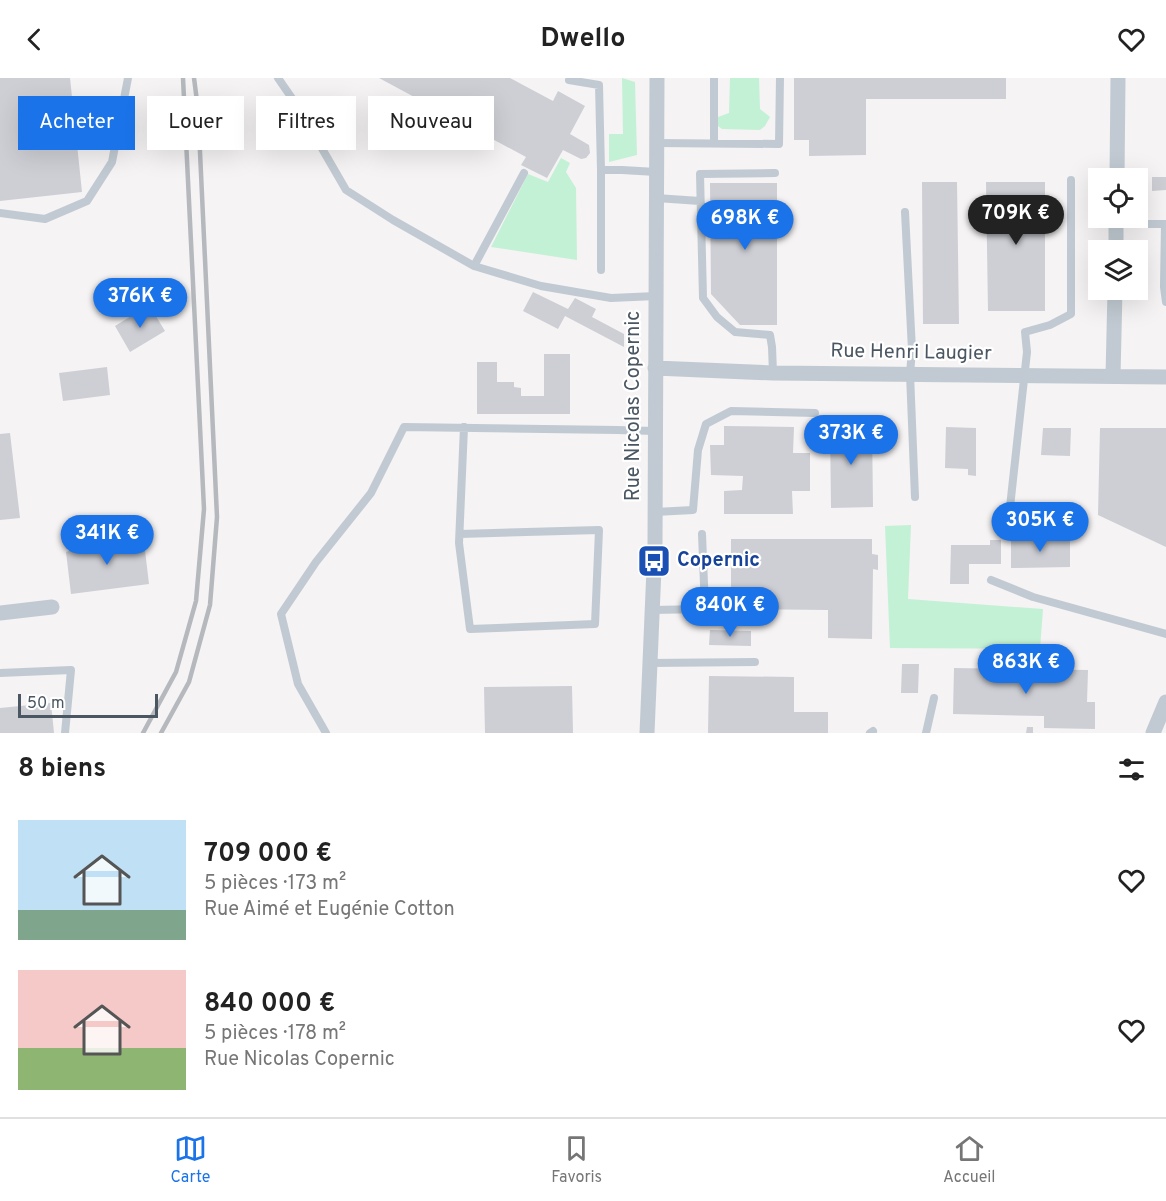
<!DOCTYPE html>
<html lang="fr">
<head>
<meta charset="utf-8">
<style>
	body { margin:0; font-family:Overpass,sans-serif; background:#f6f6f6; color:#222; height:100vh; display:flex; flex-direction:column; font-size:22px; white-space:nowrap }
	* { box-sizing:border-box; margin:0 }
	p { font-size:20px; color:#767676 }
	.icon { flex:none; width:33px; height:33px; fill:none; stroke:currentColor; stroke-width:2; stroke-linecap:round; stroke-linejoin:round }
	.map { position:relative; height:655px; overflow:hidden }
	.details { display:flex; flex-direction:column; background:#fff; flex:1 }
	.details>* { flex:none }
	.banner { position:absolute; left:18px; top:18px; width:600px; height:54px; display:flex; gap:12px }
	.buttons { position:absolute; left:1088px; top:90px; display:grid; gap:12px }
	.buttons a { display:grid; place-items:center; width:60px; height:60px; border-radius:0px; background:#fff; box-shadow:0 6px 24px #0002; font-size:30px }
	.scale { position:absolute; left:18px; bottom:15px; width:140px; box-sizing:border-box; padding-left:6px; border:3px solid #4a5661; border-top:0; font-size:16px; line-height:21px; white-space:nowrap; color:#4a5661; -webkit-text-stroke:4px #fff; paint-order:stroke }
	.price { position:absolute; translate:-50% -51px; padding:0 14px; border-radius:21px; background:#1a73e8; color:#fff; font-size:20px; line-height:39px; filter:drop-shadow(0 2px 3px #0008) }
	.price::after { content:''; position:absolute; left:50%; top:36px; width:18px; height:14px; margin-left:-9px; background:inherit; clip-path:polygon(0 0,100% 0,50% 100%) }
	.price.selected { background:#222; color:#fff }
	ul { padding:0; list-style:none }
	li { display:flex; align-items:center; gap:18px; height:150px; padding:0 18px }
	li span { display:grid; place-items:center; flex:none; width:168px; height:120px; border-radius:0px; color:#555 }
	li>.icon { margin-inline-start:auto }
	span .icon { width:72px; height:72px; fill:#fffc; stroke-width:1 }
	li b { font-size:26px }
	h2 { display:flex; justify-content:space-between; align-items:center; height:72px; padding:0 18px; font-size:26px }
	.tag { padding:0 21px; border-radius:0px; background:#fff; box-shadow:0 6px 24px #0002; font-size:21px; line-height:54px }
	.tag.selected { background:#1a73e8; color:#fff }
	header { display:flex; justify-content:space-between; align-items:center; height:78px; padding:0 18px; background:#fff; font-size:27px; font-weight:700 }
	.tabs { display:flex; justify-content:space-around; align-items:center; height:84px; border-top:2px solid #e0e0e0; background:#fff; font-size:16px; color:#767676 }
	.tabs a { display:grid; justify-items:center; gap:3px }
	.tabs .selected { color:#1a73e8 }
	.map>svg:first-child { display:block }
	.green { fill:#c3f1d5 }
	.building { fill:#cdcfd5 }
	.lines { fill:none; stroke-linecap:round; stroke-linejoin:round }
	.lane { stroke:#c1cad2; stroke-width:8 }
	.street { stroke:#c1cad2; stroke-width:15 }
	.rail { stroke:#b5b8bd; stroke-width:4.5 }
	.labels { text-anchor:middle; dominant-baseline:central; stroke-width:4.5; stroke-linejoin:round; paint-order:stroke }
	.street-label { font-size:20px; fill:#4a5661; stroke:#fff }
	.transit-label { font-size:20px; font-weight:bold; fill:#164399; stroke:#fff; text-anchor:start }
</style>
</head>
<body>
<header><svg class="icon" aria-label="back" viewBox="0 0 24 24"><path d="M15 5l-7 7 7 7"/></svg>Dwello<svg class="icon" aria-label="heart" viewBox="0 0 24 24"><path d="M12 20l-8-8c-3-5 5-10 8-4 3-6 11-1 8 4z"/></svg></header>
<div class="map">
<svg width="1166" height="655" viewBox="0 0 1166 655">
	<rect width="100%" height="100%" fill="#f5f3f3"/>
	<path class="green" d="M622,0L635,4L637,77L609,84V56H623Z
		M730,0H759L760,31L770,39L765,48L760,52L722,51L718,48V39L729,35Z
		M561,80L570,85L566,94L576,110L577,182L491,169L528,96L548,104Z
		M911,447L908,521L1043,531L1040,571L890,570L885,448Z"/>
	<path class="building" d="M0,0H70L82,114L0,123Z
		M379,0H510L553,23L558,13L585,28L570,56L589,67L590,75L586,80L581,81L563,72L547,100L521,87L526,79Z
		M794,0H1006V21H866V77L809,78V62H794Z
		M1152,99H1166V112L1152,113Z
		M922,104H957L959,246H923Z
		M986,104H1045V233H988Z
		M710,105H777V247H740L711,216Z
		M533,214L568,231L575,220L596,231L592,239L624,256V269L565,238L558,251L523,233Z
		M149,227L165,253L130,274L115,248Z
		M544,276H570V336H477V284H497V304H514V309L521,310V318H544Z
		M107,289L110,317L63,323L59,295Z
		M830,347H872L873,429L831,430Z
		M724,348L794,349L793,375H810V413H792L793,436H724V413L742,412L743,398L711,397L710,367H724Z
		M946,349L976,350V398L968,397V391L945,390Z
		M1043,350H1071L1070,378L1041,377Z
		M1100,350H1166V469L1098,437Z
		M10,355L20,440L0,442V356Z
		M141,458V464H144L149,506L71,516L66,474L69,473L68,467L77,466V469L98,466V470L113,468L112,465L133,462V459Z
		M731,461H872V476L878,477V492L873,491L872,561L828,560V532L731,531Z
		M1070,461V489L1011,490V462Z
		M990,462H1001V486H969V506H950L951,467H990Z
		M710,552L751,553V568L709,567Z
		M902,586H919L918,615H901Z
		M954,590L1088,592L1087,624H1095V651L1044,650V638L953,636Z
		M709,598L794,599V634H828V655H708Z
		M572,608L573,655H485L484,609Z
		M51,625L54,655H0V630Z
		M1027,649H1033V655H1026Z"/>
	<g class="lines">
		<path class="lane" d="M278,0L298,29L346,112L393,142L474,188
			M714,0V65
			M569,2L599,7L601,92
			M656,65L779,66L780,0
			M524,95L474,188L541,208L611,220L656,218
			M656,120L700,123
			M905,134L912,272L910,296L915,419
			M0,135L45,141L87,123L112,84L128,0
			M1116,146H1166
			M1165,146L1164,209L1166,224
			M601,192V92H622L656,94
			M773,295L772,269L770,257L735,254L717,239L703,220L700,96L775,95
			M1010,429L1027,274L1025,254L1050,247L1071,236V102
			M655,434L693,432L698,372L706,346L731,333L815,335
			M460,456L599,452L595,546L470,551L459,465L464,349
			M991,502L1033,519L1166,556
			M652,532L705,531L702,456
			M650,585L755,584
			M0,595L71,592L65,655
			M326,655L298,606L281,536L316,484L371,415L404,349L617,352L655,353
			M870,655L873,653
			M926,655L934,620"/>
		<path class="street" d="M1117,100L1118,0
			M1116,172V140
			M655,290L773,295L1166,299
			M1113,298L1115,212
			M0,535L52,529
			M647,655L655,467L657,0
			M1153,655L1166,624"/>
		<path class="rail" d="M143,655L176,594L196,523L204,431L183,0
			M161,655L189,604L210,527L217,439L198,31L194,0"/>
	</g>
	<defs>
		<g id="bus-square" transform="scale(1.725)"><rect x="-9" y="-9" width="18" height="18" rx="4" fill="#1a4fb4" stroke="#fff"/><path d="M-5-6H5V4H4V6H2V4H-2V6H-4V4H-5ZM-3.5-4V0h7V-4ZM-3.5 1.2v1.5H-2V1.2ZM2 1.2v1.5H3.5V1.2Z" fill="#fff"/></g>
	</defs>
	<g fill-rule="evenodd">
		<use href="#bus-square" x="654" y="483"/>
	</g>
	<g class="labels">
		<g class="street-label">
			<text transform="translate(911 275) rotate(1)">Rue Henri Laugier</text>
			<text transform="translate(634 328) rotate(-90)">Rue Nicolas Copernic</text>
		</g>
		<g class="transit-label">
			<text x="677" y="483">Copernic</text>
		</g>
	</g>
</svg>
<div class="buttons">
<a><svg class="icon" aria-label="locate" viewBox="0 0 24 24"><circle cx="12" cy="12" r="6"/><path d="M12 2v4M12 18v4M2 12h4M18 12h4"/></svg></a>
<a><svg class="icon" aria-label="layers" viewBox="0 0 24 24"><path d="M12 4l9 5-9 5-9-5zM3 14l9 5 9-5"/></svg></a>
</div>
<div class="scale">50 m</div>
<b class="price selected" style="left:1016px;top:168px">709K €</b>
<b class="price" style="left:745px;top:173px">698K €</b>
<b class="price" style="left:140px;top:251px">376K €</b>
<b class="price" style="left:851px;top:388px">373K €</b>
<b class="price" style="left:1040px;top:475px">305K €</b>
<b class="price" style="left:107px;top:488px">341K €</b>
<b class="price" style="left:730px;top:560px">840K €</b>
<b class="price" style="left:1026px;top:617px">863K €</b>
<div class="banner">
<a class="tag selected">Acheter</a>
<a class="tag">Louer</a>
<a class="tag">Filtres</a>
<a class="tag">Nouveau</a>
</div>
</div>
<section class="details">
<h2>8 biens<svg class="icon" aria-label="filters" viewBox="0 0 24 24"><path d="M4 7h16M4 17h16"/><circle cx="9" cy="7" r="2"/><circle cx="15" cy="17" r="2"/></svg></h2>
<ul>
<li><span style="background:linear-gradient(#bfe0f5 75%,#7fa58c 0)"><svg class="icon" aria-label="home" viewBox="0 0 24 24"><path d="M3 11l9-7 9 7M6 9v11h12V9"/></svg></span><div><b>709 000 €</b><p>5 pièces · 173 m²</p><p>Rue Aimé et Eugénie Cotton</p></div><svg class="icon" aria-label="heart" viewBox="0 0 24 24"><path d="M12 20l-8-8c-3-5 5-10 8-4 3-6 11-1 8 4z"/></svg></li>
<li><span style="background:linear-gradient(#f6c9c9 65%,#8fb573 0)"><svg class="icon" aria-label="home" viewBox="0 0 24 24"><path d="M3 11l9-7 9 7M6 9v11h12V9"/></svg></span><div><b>840 000 €</b><p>5 pièces · 178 m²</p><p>Rue Nicolas Copernic</p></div><svg class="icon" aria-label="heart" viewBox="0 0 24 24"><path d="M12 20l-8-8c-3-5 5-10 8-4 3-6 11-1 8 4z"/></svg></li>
</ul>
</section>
<nav class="tabs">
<a class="selected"><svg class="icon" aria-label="map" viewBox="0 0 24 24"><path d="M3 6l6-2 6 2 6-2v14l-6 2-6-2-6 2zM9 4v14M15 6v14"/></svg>Carte</a>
<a><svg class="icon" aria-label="saved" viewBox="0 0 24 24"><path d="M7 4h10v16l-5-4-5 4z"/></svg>Favoris</a>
<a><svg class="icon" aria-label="home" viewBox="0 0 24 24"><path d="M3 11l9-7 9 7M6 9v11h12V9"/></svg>Accueil</a>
</nav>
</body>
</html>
